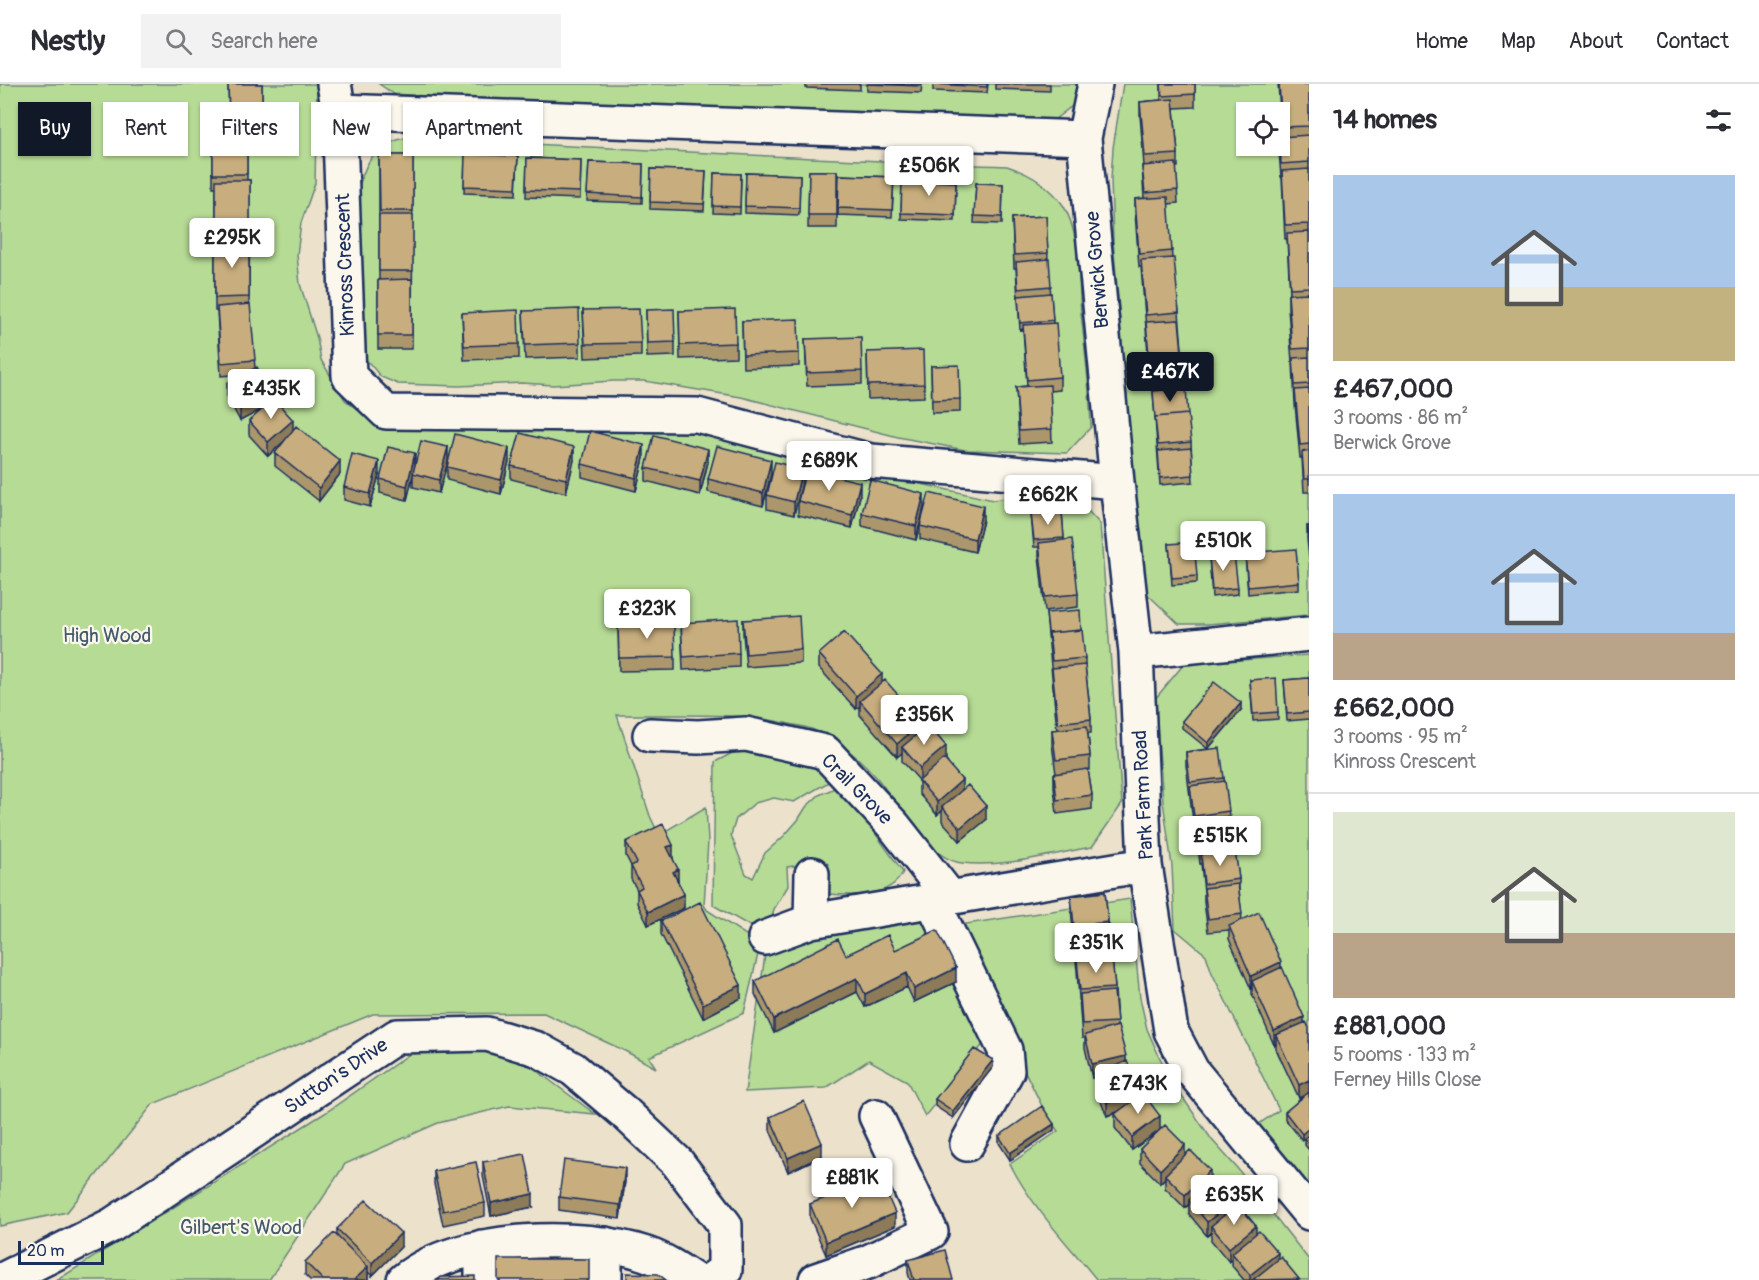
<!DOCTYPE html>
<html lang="en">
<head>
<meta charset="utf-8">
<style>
	body { margin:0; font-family:Pangolin,sans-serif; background:#f2f2f3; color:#2b2b33; height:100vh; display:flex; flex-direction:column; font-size:22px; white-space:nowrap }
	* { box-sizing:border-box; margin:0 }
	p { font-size:20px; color:#7c7c81 }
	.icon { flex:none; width:33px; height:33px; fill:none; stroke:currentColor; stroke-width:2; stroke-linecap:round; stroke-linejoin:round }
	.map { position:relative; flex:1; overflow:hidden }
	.drawer { display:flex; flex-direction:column; background:#fff; width:450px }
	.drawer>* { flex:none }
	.banner { position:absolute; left:18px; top:18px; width:570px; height:54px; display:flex; gap:12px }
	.fabs { position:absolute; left:1236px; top:18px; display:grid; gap:12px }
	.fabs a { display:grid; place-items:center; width:54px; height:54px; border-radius:0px; background:#fff; box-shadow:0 2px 4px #0004; font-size:30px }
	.scale { position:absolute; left:18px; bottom:15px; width:86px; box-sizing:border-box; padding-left:6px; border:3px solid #1b2f5e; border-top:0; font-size:16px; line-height:21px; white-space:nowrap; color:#1b2f5e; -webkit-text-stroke:4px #fbf7ec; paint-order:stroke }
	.price { position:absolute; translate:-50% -51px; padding:0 14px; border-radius:6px; background:#fff; color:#222; font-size:20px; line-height:39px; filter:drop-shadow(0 2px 3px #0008) }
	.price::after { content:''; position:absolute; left:50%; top:36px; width:18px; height:14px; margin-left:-9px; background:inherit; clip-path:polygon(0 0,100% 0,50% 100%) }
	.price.selected { background:#111827; color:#fff }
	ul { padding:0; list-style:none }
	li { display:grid; align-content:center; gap:12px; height:318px; padding:0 24px }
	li+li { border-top:2px solid #e1e1e2 }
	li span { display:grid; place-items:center; height:186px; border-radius:0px; color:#555 }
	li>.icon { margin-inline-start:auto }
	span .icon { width:108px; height:108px; fill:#fffc; stroke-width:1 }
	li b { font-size:26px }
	h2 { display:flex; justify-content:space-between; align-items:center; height:72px; padding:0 24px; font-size:26px }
	.pill { padding:0 21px; border-radius:0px; background:#fff; box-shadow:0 2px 4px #0004; font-size:21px; line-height:54px }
	.pill.selected { background:#111827; color:#fff }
	header { display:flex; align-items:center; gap:36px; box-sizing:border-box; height:84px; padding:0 30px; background:#fff; border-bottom:2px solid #e1e1e2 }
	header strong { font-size:28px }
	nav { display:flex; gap:33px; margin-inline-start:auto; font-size:21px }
	.search { width:420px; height:54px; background:#f2f2f3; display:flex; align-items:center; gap:15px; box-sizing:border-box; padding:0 21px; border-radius:0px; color:#7c7c81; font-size:22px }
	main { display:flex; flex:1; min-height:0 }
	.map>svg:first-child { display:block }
	.green { fill:#b6db95; stroke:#68857a; stroke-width:1.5; fill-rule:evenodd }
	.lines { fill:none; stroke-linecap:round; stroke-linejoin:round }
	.minor-casing { stroke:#1b2f5e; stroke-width:38 }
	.minor { stroke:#fbf7ec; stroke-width:33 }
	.wall { fill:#ac966c; stroke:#1b2f5e; stroke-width:1.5 }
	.shaded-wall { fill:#8c7a58; stroke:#1b2f5e; stroke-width:1.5 }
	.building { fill:#c8ae7e; stroke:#1b2f5e; stroke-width:1.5 }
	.labels { text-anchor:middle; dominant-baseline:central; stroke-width:4.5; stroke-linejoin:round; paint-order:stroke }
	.street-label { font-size:20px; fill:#1b2f5e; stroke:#fbf7ec }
	.park-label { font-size:20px; fill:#425a6c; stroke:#fbf7ec }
</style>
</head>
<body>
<header>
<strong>Nestly</strong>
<div class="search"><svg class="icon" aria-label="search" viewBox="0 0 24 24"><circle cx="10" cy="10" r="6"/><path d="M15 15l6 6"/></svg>Search here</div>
<nav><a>Home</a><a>Map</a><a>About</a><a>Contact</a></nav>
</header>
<main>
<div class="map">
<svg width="1309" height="1196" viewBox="0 0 1309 1196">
	<rect width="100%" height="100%" fill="#ece1cb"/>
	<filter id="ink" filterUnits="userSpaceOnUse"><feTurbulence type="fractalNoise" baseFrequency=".0167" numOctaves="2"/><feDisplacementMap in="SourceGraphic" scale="12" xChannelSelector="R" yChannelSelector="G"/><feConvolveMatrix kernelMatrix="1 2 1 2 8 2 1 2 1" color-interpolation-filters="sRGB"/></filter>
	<g filter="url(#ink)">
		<path class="green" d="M0,0H317L315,99L301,139L297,171L300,200L317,254L321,276L345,316L372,337L660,340L718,350L872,389L993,416L1068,405L1100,440L1122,720L1092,763C1051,770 1003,784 962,779C927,775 898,719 877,694C860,674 840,658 816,647C808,643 798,642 790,640C734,627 674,632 617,631L650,732L659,751L706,723L708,757L704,821L707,826L757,858L760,862L744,929L649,973L656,984L625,967L544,929L373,930L153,1020L67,1128L0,1142Z
			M379,0H1083L1081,15L1046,42L454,14L394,10Z
			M1123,0H1309V531L1208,540H1179L1144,507L1113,157L1111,95L1113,64ZM1246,28H1280V62H1246Z
			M422,52L441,53L452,56C637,65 822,76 1007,82C1028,89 1050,102 1063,121C1081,149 1078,196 1081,229C1085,267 1090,305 1091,343L1067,369L965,366L898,353L741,313L644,297H613L553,301L522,299L459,302L398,300L381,293L363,272L357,115C363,74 379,54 422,52Z
			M1309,571V1109L1282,1075L1259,1040L1279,1026L1212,889L1206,871L1175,845L1172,782L1163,717L1155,615L1184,580Z
			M763,666C791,673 810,676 832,696L794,718L774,714L755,719L736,735L731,751L746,790L753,794L765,769L784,752L798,736L806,723L819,711L837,703L847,710L903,788C891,814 853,812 828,810L812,793L808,780L787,783L788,802L774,825L771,839L755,845L713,821L715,678L736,667Z
			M1130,815L1140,914L1147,945L1159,972L1174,1001L1212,1056L1237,1084L1309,1176V1196H1097C1066,1158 1032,1123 1010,1080L1058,1047L1046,1030L953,842Z
			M929,831L989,953L925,1032L907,997L869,976L826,1004L745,1008L767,858Z
			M509,966L595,1030L509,1022L438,1039L345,1080L269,1196H57L325,1029L411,969Z"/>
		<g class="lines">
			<g class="minor-casing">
				<path id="minor" d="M334,0L339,27
					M1095,0L1084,54L1117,398L1136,568L1145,781L1171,947L1192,987L1309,1129
					M1084,54L339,27L349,292L386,328L697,331L871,377L1117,398
					M1136,568L1309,550
					M650,651L698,653L746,650L825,668L894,742L949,812
					M932,816L1005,966L1007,987L967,1060
					M811,837L812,790
					M765,854L811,837L1145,781
					M2,1196L112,1141L397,952L487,950L537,965L573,985L625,1029L677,1078L725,1141V1186L711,1196
					M404,1196C460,1151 581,1148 646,1170C664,1176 679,1186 694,1196
					M482,1196V1163
					M605,1196V1160
					M816,1196L868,1178L931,1148L876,1032"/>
			</g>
			<use href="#minor" class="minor"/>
		</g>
		<path class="wall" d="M228,0H262V37H247V96H250L249,220L255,284L270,319L293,347L340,390L319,417L275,382V369L286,356L268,372L249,351V337L266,323L240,337L227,312V299L243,290L221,292L217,227H215V157H216V103H213V34H229Z
			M806,0H860V6L806,4Z
			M867,0H922L921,9L867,7Z
			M933,0H988L987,9L933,7Z
			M995,0H1050V7L995,5Z
			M1161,0H1195V23L1174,24L1178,70V83H1176L1178,119L1168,120L1172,174L1179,228L1184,290V304L1151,306L1141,183H1139L1135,128V115L1144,114L1142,82H1144L1140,31V18L1161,16Z
			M1278,0H1309V408H1304L1302,374H1300L1295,320L1293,278H1292L1288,224V210H1290L1287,155H1285L1282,93H1281L1279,67V62L1282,53Z
			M465,70L518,72L516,111L464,109Z
			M379,71H413L412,265H378V196H379Z
			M527,74L581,76L580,115L526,113Z
			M589,78L643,80L642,119L587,117Z
			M651,85L706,87L704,127L650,125Z
			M809,87H837V144H808Z
			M714,89L741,90L740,130L713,129Z
			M746,89L800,91L799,131L745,129Z
			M839,91L894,93L892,133L838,131Z
			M902,96L956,98L955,137L901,135Z
			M976,99L1003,100L1002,140L974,139Z
			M1046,132L1048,175L1053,239L1060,293V306L1050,307L1052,358L1019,360L1016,303L1027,302L1023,245L1020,246L1016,184H1014L1012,134Z
			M583,226L641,259V272L585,274Z
			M646,226L675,258V272L647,273Z
			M523,227L580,259V273L525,275Z
			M679,227L736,259V273L680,275Z
			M462,229L519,260V274L464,276Z
			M742,237L799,269V282L743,284Z
			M805,255L862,287V300L807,302Z
			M867,268L924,300V313L868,315Z
			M931,282L960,315V328L932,329Z
			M1153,307L1191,358L1193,398L1160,401Z
			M448,363L439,409L413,403V391L407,416L380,409V395L415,381Z
			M644,374L636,407L582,393V380Z
			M574,376L566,409L511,395V382Z
			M509,377L501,410L447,396V383Z
			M708,378L700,411L646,397V384Z
			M802,385L794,431L767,425V411Z
			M771,390L763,422L708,408V395Z
			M379,391L370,423L344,416V403Z
			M860,412L852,444L798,431V417Z
			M924,423L916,456L862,442V429Z
			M1062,428L1064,456L1078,510V523L1045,527L1039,472V463H1034L1031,430Z
			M983,436L975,468L920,455V442Z
			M1307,442H1309V474L1307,455Z
			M1169,460L1197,492V499L1172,501Z
			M1245,469L1299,498V505L1248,510Z
			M1209,472L1238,504V510L1212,513Z
			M1046,529L1085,574V581L1091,635V649H1088L1090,672V686H1088L1092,711V725L1057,730L1054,704V690H1056L1052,660V646H1057Z
			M743,536L801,565V579L746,583L743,550Z
			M681,539L739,569V583L683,586Z
			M618,540L675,573V586L619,587Z
			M819,570L882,599L922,646L946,676L962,706L986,736L960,757L942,737V727L937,731L919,710V696L902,677V669L897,673L860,631V622L856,625L819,584Z
			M1309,594V635L1287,637L1284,596Z
			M1250,596L1278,628V635L1253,637Z
			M1241,626L1208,665L1224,694L1229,732L1239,795V805L1242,836L1281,884L1304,938L1309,1051L1302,1056L1285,1035V1028L1304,1012L1299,1014L1276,965V960L1274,961L1252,910V905H1251L1229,855V846L1208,848L1204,818V808L1201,780H1200L1196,745H1194L1186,681V668L1208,665L1182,644V637Z
			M626,758L673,774L684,824L648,841L637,819V806L631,795V782L626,772Z
			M1105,808L1115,904L1117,943L1126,978L1139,1012L1160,1046L1210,1099L1234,1123L1278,1176L1299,1196H1244L1232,1182V1175L1229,1178L1211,1156V1149L1207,1152L1189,1130V1120L1185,1124L1165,1104V1094L1160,1099L1140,1079V1065L1160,1046L1132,1066L1115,1044V1030L1119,1027L1107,1032L1095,1004V993L1092,994L1085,964V954H1082L1077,887L1071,825V812Z
			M661,837L741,914L703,934L661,850Z
			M895,866L956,898L914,918L907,903L865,923L857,908L774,949L755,910V897L846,871Z
			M993,983L953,1034L935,1022V1015Z
			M770,1033L822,1072L788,1088L770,1046Z
			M1054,1046L1010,1076L999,1059V1052Z
			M1309,1051V1066L1305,1061V1054Z
			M483,1078L533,1123L491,1132L483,1092Z
			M434,1087L485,1119V1132L443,1141L434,1100Z
			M625,1097L620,1135L559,1126V1113Z
			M810,1120L895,1142L826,1171L810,1134Z
			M337,1145L401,1163L372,1192L368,1188V1196H310L305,1191V1178L337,1152Z
			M908,1176L953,1196H910L908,1189Z"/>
		<path class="shaded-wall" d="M270,307V321L240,337V323Z
			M293,336V349L268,372V358Z
			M644,361V374L636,407V394Z
			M448,363V377L439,409V396Z
			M574,363V376L566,409V395Z
			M509,364V377L501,410V396Z
			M708,365V378L700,411V397Z
			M415,369V383L407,416V402Z
			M771,376V390L763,422V409Z
			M340,377V390L319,417V404Z
			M379,377V391L370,423V410Z
			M802,385V399L794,431V418Z
			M860,398V412L852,444V431Z
			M924,410V423L916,456V442Z
			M983,422V436L975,468V455Z
			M882,590V603L860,617V622L856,625V612Z
			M1241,619V626L1208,665V659Z
			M922,638V651L902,663V669L897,673V660Z
			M946,662V676L920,697V684Z
			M962,696V709L942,723V727L937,731V718Z
			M986,722V736L960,757V744Z
			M673,761V774L667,777V763Z
			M678,785V799L673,788Z
			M684,810V824L648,841V828Z
			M1281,878V892L1252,897V905H1251V892Z
			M956,884V898L914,918V905Z
			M907,889V903L865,923V910Z
			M857,894V908L774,949V935Z
			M741,901V914L703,934V920Z
			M1304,933V947L1276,951V960L1274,961V947Z
			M1126,972V985L1095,991V993L1092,994V980Z
			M993,976V983L953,1034V1027Z
			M1309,996V1010L1299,1014V1001Z
			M1139,1005V1019L1107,1032V1019Z
			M1160,1032V1046L1132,1066V1053Z
			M1054,1040V1046L1010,1076V1069Z
			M1309,1044V1051L1302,1056V1050Z
			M822,1059V1072L788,1088V1074Z
			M1185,1061V1075L1165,1091V1094L1160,1099V1086Z
			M625,1084V1097L620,1135V1121Z
			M1210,1086V1100L1189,1116V1120L1185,1124V1111Z
			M533,1110V1123L491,1132V1119Z
			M1234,1117V1130L1211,1142V1149L1207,1152V1138Z
			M895,1129V1142L826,1171V1158Z
			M1256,1142V1156L1232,1169V1175L1229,1178V1164Z
			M401,1149V1163L372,1192V1179Z
			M1278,1169V1182L1254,1195V1196H1250V1191Z
			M368,1183V1196H354Z"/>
		<path class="building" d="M228,0H262V30H229Z
			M867,0H922L921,2Z
			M933,0H987V3Z
			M1161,0H1195V10L1162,12Z
			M1279,0H1309V42L1282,43Z
			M1173,15L1178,70L1145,72L1140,18Z
			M213,34H247V90H213Z
			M1309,51V78L1281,80L1280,53Z
			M465,70L518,72L516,104L464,102Z
			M379,71H413V127H380Z
			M527,74L581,76L580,108L526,106Z
			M589,78L643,80L642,113L587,110Z
			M1176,79L1178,106L1145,109L1142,82Z
			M651,85L706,87L704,120L650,118Z
			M1309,85V140L1285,141L1282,87Z
			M809,87H837V131H808Z
			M714,89L741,90L740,123L713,122Z
			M746,89L800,91L799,124L745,122Z
			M839,91L894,93L892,126L838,124Z
			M216,96H250V151H216Z
			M902,96L956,98L955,131L901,129Z
			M976,99L1003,100L1002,133L974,132Z
			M1168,113L1172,167L1139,170L1135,115Z
			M379,131H413V187H379Z
			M1046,132L1048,169L1014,171L1012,134Z
			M1309,148V203L1290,204L1287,149Z
			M215,157H249V213L215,214Z
			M1174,174L1179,228L1146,231L1141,176Z
			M1049,175L1051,202L1018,205L1016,178Z
			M412,195V251H378V196Z
			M1051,209L1053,236L1020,239L1018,212Z
			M1309,209V264L1292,265L1288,210Z
			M250,220L255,276L221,279L217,223Z
			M579,225L580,259L525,261L523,227Z
			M639,225L641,259L585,260L583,226Z
			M674,225L675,258L647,259L646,226Z
			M735,225L736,259L680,261L679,227Z
			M518,226L519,260L464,262L462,229Z
			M798,235L799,269L743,271L742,237Z
			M1179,236L1184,290L1151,293L1146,238Z
			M1056,239L1060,293L1027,296L1023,241Z
			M861,253L862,287L807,289L805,255Z
			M923,266L924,300L868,301L867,268Z
			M1309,273V300L1295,301L1293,274Z
			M959,281L960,315L932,316L931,282Z
			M257,283L270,307L240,323L227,299Z
			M1050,301L1052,345L1019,347L1016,303Z
			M1186,304L1188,330L1155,333V334L1153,307Z
			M1309,305V360L1300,361L1295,306Z
			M274,315L293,336L268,358L249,337Z
			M1188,330L1191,358L1158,361L1155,333Z
			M296,342L340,377L319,404L275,369Z
			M590,347L644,361L636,394L582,380Z
			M520,349L574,363L566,395L511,382Z
			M455,350L509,364L501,396L447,383Z
			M654,351L708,365L700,397L646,384Z
			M421,357L448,363L439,396L413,389Z
			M717,362L771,376L763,409L708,395Z
			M388,363L415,369L407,402L380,395Z
			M1191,364L1193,391L1160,394L1158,367Z
			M1309,367V395H1304L1302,368Z
			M352,370L379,377L370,410L344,403Z
			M775,378L802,385L794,418L767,411Z
			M806,385L860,398L852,431L798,417Z
			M870,396L924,410L916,442L862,429Z
			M929,409L983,422L975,455L920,442Z
			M1062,428L1064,454L1034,456L1031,430Z
			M1307,442H1309V460Z
			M1072,455L1078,510L1045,513L1039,459Z
			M1194,458L1197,492L1172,494L1169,460Z
			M1296,465L1299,498L1248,503L1245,469Z
			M1234,470L1238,504L1212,506L1209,472Z
			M1080,526L1081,546L1049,549V556L1046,529Z
			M799,532L801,565L746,570L743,536Z
			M738,535L739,569L683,573L681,539Z
			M674,539L675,573L619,574L618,540Z
			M1082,546L1085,574L1052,577L1049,549Z
			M844,548L882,590L856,612L819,570Z
			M1085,581L1091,635L1058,639L1052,584Z
			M1276,594L1278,628L1253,630L1250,596Z
			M1309,594V628L1287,630L1284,596Z
			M885,596L922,638L897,660L860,617Z
			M1214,598L1241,619L1208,659L1182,637Z
			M928,641L946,662L920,684L902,663Z
			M1087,642L1090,672L1056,676L1052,646Z
			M1220,664L1224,694L1190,698L1186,668Z
			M944,675L962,696L937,718L919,697Z
			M1088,685L1092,711L1057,716L1054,690Z
			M1225,697L1229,727L1194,732L1190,702Z
			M968,701L986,722L960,744L942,723Z
			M1230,732L1234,762L1200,767L1196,736Z
			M663,740L673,761L667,763L678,785L673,788L684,810L648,828L637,806L642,803L631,782L637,779L626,758Z
			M1235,765L1239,795L1204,800L1201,770Z
			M1238,800L1242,830L1208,835L1204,804Z
			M1105,808L1108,838L1074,842L1071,812Z
			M700,818L741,901L703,920L661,837Z
			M1259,828L1281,878L1251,892L1229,842Z
			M1109,840L1111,871L1077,874L1074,844Z
			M937,846L956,884L914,905L907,889L865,910L857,894L774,935L755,897L838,855L846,871L888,851L895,866Z
			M1112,873L1115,904L1080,906L1077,876Z
			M1282,883L1304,933L1274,947L1252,897Z
			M1114,907L1117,938L1082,940L1080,910Z
			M1306,938L1309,944V996L1299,1001L1276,951Z
			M1118,942L1126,972L1092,980L1085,951Z
			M974,965L993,976L953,1027L935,1015Z
			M1127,977L1139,1005L1107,1019L1095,991Z
			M1309,1008V1044L1302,1050L1285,1028Z
			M1143,1009L1160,1032L1132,1053L1115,1030Z
			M804,1017L822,1059L788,1074L770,1033Z
			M1042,1022L1054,1040L1010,1069L999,1052Z
			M1165,1041L1185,1061L1160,1086L1140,1065Z
			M1309,1051V1059L1305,1054Z
			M1190,1066L1210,1086L1185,1111L1165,1091Z
			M525,1070L533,1110L491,1119L483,1078Z
			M564,1076L625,1084L620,1121L559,1113Z
			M476,1078L485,1119L443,1127L434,1087Z
			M879,1092L895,1129L826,1158L810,1120Z
			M1216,1094L1234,1117L1207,1138L1189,1116Z
			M366,1116L401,1149L372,1179L337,1145Z
			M1238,1120L1256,1142L1229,1164L1211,1142Z
			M1259,1147L1278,1169L1250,1191L1232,1169Z
			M334,1149L368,1183L354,1196H323L305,1178Z
			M945,1166L953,1196H914L908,1176Z
			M1281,1173L1299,1195L1255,1196L1254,1195Z
			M498,1175H589V1196H498Z
			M627,1189L658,1190L666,1196H627Z
			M475,1192V1196H438L441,1193Z"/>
	</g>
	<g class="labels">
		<g class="street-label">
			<text transform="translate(345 181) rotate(-92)">Kinross Crescent</text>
			<text transform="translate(1097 186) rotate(-95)">Berwick Grove</text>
			<text transform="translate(857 705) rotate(45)">Crail Grove</text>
			<text transform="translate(1143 711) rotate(-93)">Park Farm Road</text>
			<text transform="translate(336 992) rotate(-34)">Sutton's Drive</text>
		</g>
		<g class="park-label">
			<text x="107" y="551">High Wood</text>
			<text x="241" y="1143">Gilbert's Wood</text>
		</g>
	</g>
</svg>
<div class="fabs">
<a><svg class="icon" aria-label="locate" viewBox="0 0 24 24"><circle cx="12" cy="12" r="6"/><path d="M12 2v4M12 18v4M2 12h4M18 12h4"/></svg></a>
</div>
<div class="scale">20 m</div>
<b class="price" style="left:929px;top:113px">£506K</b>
<b class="price" style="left:232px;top:185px">£295K</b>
<b class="price selected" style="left:1170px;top:319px">£467K</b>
<b class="price" style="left:271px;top:336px">£435K</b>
<b class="price" style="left:829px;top:408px">£689K</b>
<b class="price" style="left:1048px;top:442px">£662K</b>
<b class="price" style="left:1223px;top:488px">£510K</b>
<b class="price" style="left:647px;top:556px">£323K</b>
<b class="price" style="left:924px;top:662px">£356K</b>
<b class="price" style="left:1220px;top:783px">£515K</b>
<b class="price" style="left:1096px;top:890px">£351K</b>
<b class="price" style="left:1138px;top:1031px">£743K</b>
<b class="price" style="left:852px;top:1125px">£881K</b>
<b class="price" style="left:1234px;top:1142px">£635K</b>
<div class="banner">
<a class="pill selected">Buy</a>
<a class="pill">Rent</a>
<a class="pill">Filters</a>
<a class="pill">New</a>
<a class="pill">Apartment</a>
</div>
</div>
<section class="drawer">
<h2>14 homes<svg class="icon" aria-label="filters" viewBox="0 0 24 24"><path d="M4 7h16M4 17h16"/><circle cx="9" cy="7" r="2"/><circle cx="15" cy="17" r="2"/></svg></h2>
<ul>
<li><span style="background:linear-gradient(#a9c7e8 60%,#c2b280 0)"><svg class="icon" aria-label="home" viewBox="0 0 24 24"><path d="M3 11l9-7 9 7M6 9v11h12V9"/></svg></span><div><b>£467,000</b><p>3 rooms · 86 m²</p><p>Berwick Grove</p></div></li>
<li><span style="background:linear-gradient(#a9c7e8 75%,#b9a48a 0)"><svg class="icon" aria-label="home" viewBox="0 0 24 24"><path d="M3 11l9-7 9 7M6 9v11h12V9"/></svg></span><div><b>£662,000</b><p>3 rooms · 95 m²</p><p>Kinross Crescent</p></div></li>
<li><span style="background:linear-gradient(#dfe7d0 65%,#b9a48a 0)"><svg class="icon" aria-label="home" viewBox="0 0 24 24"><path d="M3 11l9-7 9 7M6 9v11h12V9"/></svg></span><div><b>£881,000</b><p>5 rooms · 133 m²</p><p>Ferney Hills Close</p></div></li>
</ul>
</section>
</main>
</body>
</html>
